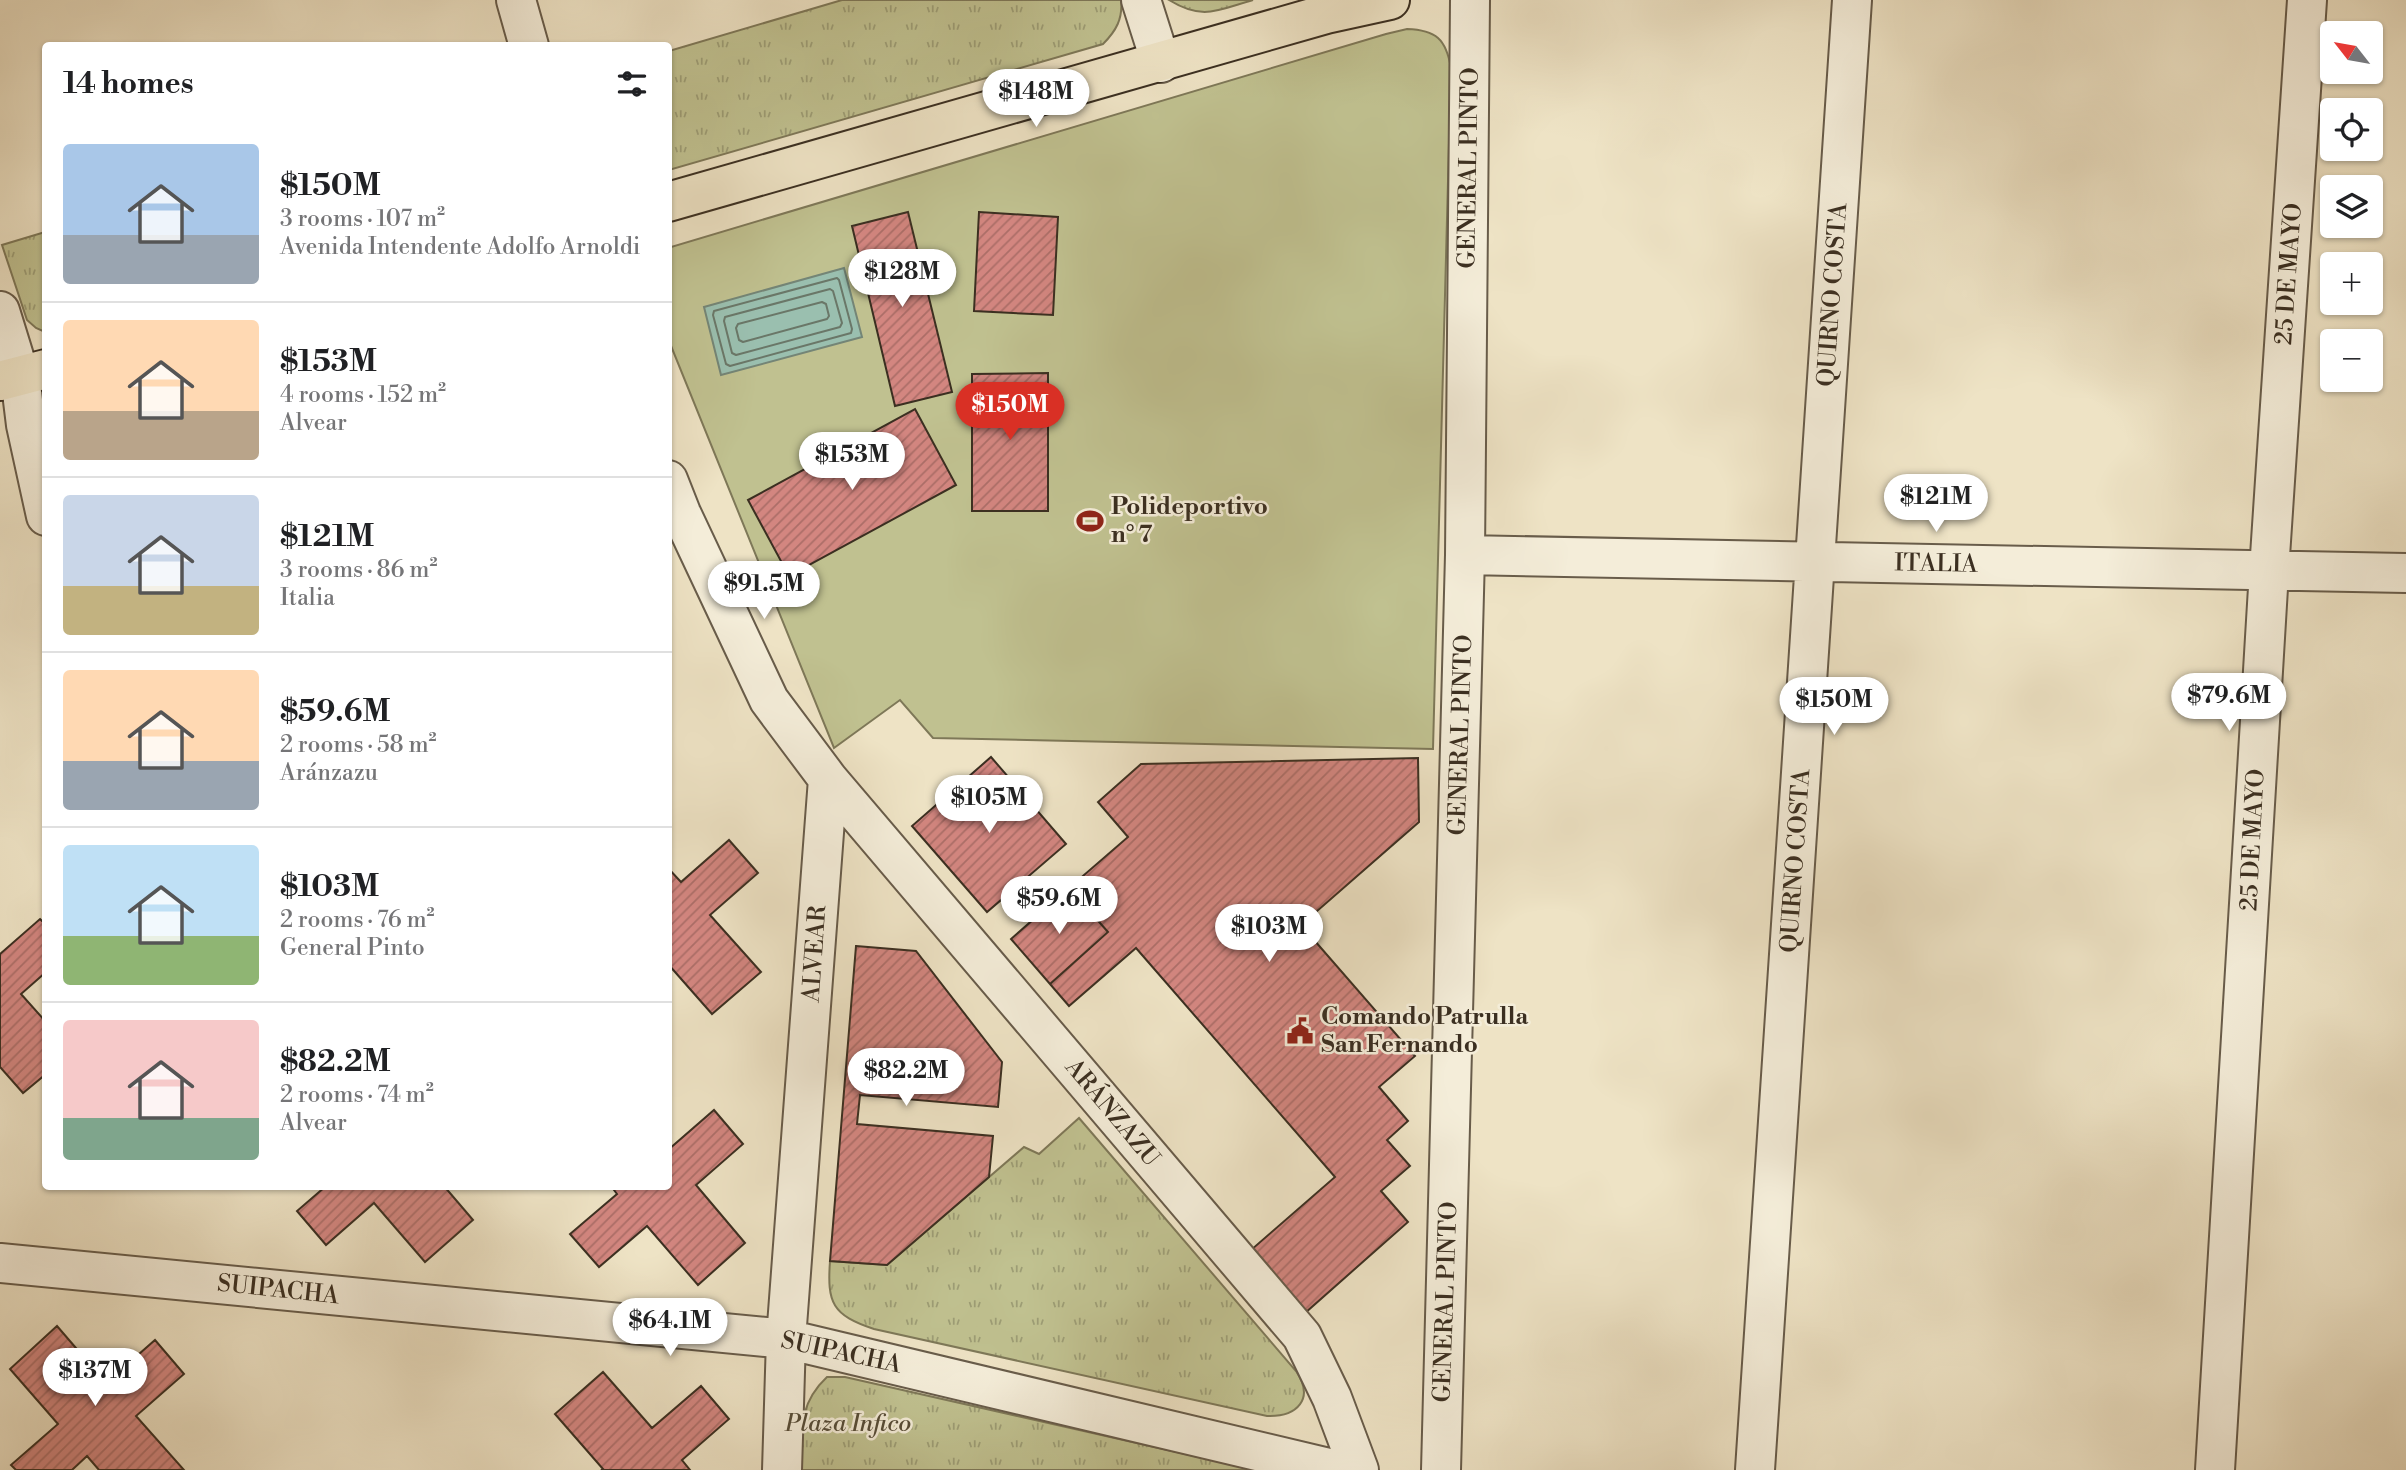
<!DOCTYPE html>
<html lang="en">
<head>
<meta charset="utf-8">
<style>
	body { margin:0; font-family:"Libre Bodoni",serif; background:#f6f6f6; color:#202124; height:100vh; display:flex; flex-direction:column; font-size:26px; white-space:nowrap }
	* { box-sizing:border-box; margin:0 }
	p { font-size:23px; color:#757577 }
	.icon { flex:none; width:38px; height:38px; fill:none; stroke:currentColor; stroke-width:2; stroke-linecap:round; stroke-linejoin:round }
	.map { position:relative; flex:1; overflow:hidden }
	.side { position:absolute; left:42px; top:42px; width:630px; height:1148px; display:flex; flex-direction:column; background:#fff; border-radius:7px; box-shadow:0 2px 5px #0004 }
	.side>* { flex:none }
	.needle { width:46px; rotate:301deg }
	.buttons { position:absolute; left:2320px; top:21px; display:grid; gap:14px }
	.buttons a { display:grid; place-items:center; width:63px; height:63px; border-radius:7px; background:#fff; box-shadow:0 2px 5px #0004; font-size:35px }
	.price { position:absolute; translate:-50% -60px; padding:0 16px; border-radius:24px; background:#fff; color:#222; font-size:23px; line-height:46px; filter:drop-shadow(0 2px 4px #0008) }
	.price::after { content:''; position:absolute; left:50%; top:42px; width:21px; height:16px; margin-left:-10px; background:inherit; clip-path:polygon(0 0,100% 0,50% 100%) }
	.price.current { background:#d93025; color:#fff }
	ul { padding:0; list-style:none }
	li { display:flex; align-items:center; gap:21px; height:175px; padding:0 21px }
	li+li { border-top:2px solid #e0e0e0 }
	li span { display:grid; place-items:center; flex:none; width:196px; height:140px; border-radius:7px; color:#555 }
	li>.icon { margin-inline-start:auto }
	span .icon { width:84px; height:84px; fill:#fffc; stroke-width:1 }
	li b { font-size:30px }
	h2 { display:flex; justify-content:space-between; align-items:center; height:84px; padding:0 21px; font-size:30px }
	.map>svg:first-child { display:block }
	.grass { fill:url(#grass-tufts); stroke:#7e7858; stroke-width:2 }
	.garden { fill:#c0c190; stroke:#7e7858; stroke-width:2 }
	.water { fill:#9abfaf; stroke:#748576; stroke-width:2 }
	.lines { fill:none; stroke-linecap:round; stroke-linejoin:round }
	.shore { stroke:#6a7768; stroke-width:2 }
	.building { fill:url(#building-hatch); stroke:#3b2f21; stroke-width:2 }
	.minor-casing { stroke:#685c4a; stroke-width:42 }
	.major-casing { stroke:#3b2f21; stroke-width:42 }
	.minor { stroke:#f4edd9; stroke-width:38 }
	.major { stroke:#eee3c5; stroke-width:38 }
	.labels { text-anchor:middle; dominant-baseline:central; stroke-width:5; stroke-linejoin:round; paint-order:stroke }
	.street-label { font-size:24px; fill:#3b2f21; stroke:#f4edd9 }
	.poi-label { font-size:24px; font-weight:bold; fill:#3b2f21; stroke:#f4edd9; text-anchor:start }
	.park-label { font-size:24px; font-style:italic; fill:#564c37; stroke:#f4edd9 }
</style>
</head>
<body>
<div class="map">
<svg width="2406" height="1470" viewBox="0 0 2406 1470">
	<defs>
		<pattern id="grass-tufts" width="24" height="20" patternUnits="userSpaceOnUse" patternTransform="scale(1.75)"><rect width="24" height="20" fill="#c0c190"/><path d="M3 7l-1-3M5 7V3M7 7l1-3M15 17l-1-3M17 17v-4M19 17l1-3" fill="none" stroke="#9d9d75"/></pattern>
		<pattern id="building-hatch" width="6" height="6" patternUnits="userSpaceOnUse" patternTransform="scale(1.75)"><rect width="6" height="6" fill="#d38680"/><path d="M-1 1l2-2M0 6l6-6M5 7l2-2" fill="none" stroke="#ac6e68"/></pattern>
	</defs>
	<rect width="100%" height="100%" fill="#eee3c5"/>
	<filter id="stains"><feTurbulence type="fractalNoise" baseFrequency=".00286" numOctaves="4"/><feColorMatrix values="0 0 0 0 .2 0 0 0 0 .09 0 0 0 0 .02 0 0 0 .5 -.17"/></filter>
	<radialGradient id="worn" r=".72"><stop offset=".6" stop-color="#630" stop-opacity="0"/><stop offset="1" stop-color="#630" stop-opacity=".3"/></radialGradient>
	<path class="grass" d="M842,0H1121C1123,19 1116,31 1103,44L669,170V51Z
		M1169,0H1253C1218,10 1203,21 1169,0Z
		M45,232H46L45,332L36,328L27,320L2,245Z
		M1079,1118L1296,1371C1315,1399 1297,1417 1267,1416L874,1329C832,1315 827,1303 830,1261L887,1265L1024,1147L1039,1154Z
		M827,1377H845L1256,1470H799C801,1433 798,1404 827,1377Z"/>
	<path class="garden" d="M1407,29C1436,30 1446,39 1451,68L1433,749L933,738L900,700L834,748L669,341L668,254L671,247L1386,34Z"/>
	<path class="water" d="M844,268L862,337L721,375L704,307Z"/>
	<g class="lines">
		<path class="shore" d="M837,278L839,280L852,329L851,333L730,366L726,364L713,315L714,311Z
			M830,289L833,291L842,323L840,327L736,355L732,353L724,321L725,317Z
			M822,302L826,304L829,316L827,319L743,342L739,340L736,328L738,324Z"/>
	</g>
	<path class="building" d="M908,212L952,392L895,406L852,226Z
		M979,212L1058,217L1053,315L974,311Z
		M1048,373V511H972V374Z
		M915,409L956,485L789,576L748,500Z
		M991,757L1066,844L987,912L912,826Z
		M1418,758L1419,822L1301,925L1415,1056L1379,1087L1408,1121L1387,1140L1410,1166L1381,1191L1408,1222L1305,1313L1251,1250L1335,1177L1136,948L1069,1006L1050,984L1108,932L1069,888L1128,837L1098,802L1141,764Z
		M729,840L758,873L710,915L761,972L712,1014L668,964V868L681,882Z
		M1069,888L1108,932L1050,984L1011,939Z
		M40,919L46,925V972L21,994L46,1022V1074L23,1093L0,1067V954Z
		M856,946L916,951L1002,1062L998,1107L860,1095L857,1124L993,1136L989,1177L887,1265L830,1261Z
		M714,1110L743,1144L696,1185L745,1243L698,1285L647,1226L599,1267L570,1234L617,1194L611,1186H668V1150Z
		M326,1186H444L473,1220L425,1262L374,1203L326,1245L297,1211Z
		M57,1326L106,1383L155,1340L184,1374L136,1416L184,1470H99L87,1456L72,1470H16L11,1465L58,1424L10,1369Z
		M603,1372L652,1428L701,1386L729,1419L682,1460L690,1470H601L603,1469L555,1414Z"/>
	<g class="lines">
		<g class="minor-casing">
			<path id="minor" d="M516,0L529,46
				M1141,0L1161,63
				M0,311L20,376L26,425L46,516
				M668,480L681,513L769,700L828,779L1302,1336L1332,1398L1359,1470
				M1465,555L2406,573
				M0,1263L786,1339L1337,1470
				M782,1470L786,1339L828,779
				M1441,1470L1465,555L1470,0
				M1755,1470L1852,0
				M2215,1470L2269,571L2307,0"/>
		</g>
		<g class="major-casing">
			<path id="major" d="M668,202L1326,14L1390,0
				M0,381L46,369"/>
		</g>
		<use href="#minor" class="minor"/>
		<use href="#major" class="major"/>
	</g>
	<defs>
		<g id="stadium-bare" transform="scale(2.1)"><path d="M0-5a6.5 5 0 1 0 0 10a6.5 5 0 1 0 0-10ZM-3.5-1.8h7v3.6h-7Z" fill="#8f2418" stroke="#f4edd9" stroke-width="2.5" paint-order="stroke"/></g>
		<g id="civic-bare" transform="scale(2.1)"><path d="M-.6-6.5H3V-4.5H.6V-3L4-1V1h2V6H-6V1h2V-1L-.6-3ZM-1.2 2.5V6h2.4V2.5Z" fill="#8f2418" stroke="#f4edd9" stroke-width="2.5" paint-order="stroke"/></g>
	</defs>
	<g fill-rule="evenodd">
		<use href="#stadium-bare" x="1090" y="521"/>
		<use href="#civic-bare" x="1300" y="1031"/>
	</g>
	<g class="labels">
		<g class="street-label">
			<text transform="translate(1469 168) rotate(-89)">GENERAL PINTO</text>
			<text transform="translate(2289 274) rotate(-86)">25 DE MAYO</text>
			<text transform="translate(1833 295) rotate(-86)">QUIRNO COSTA</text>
			<text transform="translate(1936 564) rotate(1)">ITALIA</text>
			<text transform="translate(1461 735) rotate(-88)">GENERAL PINTO</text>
			<text transform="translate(2253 840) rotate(-87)">25 DE MAYO</text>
			<text transform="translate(1796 861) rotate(-86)">QUIRNO COSTA</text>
			<text transform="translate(815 954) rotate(-86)">ALVEAR</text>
			<text transform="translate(1112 1113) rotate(50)">ARÁNZAZU</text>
			<text transform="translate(278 1290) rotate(6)">SUIPACHA</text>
			<text transform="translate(1446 1302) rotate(-88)">GENERAL PINTO</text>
			<text transform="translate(841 1353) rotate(12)">SUIPACHA</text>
		</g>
		<g class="poi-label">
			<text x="1111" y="507">Polideportivo<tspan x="1111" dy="28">n° 7</tspan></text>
			<text x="1321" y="1017">Comando Patrulla<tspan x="1321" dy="28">San Fernando</tspan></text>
		</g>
		<g class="park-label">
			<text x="848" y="1424">Plaza Infico</text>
		</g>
	</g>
	<rect width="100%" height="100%" filter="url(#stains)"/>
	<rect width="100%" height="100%" fill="url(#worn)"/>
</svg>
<div class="buttons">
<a><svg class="needle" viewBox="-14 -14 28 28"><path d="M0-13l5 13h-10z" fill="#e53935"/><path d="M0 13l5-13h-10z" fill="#757577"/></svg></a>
<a><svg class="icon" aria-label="locate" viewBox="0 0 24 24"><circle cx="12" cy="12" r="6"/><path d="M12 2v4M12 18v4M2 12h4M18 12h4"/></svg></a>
<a><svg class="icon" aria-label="layers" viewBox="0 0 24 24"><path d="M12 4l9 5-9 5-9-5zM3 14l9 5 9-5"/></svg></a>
<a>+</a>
<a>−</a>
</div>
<b class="price" style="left:1036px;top:129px">$148M</b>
<b class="price" style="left:902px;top:309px">$128M</b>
<b class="price current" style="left:1010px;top:442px">$150M</b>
<b class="price" style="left:852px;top:492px">$153M</b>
<b class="price" style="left:1936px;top:534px">$121M</b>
<b class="price" style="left:764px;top:621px">$91.5M</b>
<b class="price" style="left:2229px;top:733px">$79.6M</b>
<b class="price" style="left:1834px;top:737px">$150M</b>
<b class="price" style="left:989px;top:835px">$105M</b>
<b class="price" style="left:1059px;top:936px">$59.6M</b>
<b class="price" style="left:1269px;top:964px">$103M</b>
<b class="price" style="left:906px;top:1108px">$82.2M</b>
<b class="price" style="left:670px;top:1358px">$64.1M</b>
<b class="price" style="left:95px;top:1408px">$137M</b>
<section class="side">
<h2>14 homes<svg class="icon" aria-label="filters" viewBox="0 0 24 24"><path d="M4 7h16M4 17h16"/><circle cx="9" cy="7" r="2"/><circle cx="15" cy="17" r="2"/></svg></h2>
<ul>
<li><span style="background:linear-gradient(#a9c7e8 65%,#9aa5b1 0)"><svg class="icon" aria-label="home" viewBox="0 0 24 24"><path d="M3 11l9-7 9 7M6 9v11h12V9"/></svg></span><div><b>$150M</b><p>3 rooms · 107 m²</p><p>Avenida Intendente Adolfo Arnoldi</p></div></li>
<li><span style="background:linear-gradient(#ffd9b3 65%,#b9a48a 0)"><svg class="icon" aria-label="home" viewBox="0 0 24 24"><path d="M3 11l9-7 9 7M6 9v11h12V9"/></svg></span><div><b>$153M</b><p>4 rooms · 152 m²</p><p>Alvear</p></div></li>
<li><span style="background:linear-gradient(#c9d6e8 65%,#c2b280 0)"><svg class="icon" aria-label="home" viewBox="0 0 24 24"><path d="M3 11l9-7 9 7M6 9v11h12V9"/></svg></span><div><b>$121M</b><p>3 rooms · 86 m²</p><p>Italia</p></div></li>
<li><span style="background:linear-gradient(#ffd9b3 65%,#9aa5b1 0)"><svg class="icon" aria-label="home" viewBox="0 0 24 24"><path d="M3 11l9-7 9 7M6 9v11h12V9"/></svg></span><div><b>$59.6M</b><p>2 rooms · 58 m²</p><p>Aránzazu</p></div></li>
<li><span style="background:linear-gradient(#bfe0f5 65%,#8fb573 0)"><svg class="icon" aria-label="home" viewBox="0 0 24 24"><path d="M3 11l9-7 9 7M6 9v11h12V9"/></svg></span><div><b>$103M</b><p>2 rooms · 76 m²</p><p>General Pinto</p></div></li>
<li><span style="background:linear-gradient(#f6c9c9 70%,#7fa58c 0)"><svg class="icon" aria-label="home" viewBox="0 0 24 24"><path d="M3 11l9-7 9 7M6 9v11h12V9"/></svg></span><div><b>$82.2M</b><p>2 rooms · 74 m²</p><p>Alvear</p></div></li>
</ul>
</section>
</div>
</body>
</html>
